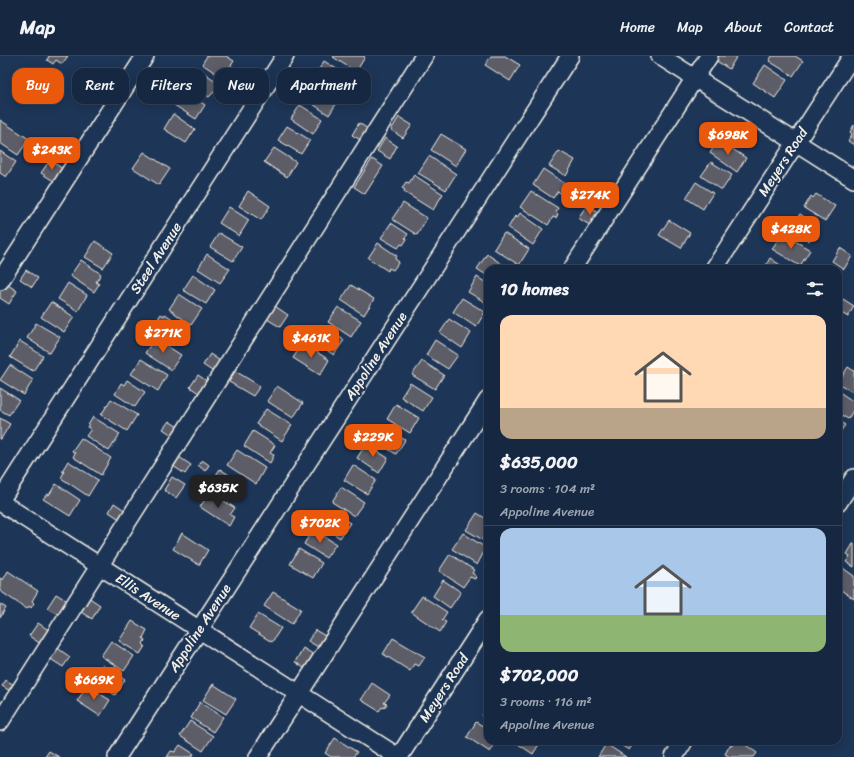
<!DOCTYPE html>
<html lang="en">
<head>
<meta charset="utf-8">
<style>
	body { margin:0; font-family:Sriracha,sans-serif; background:#1f3048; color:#f1f3f6; height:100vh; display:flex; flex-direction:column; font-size:15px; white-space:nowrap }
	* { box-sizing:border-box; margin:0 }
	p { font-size:13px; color:#9ea6b1 }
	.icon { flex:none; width:22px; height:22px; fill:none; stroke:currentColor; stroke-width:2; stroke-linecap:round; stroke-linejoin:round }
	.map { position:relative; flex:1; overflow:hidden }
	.details { position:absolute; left:484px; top:209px; width:358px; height:480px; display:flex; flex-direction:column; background:#162841; border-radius:12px; box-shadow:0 2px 10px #0003,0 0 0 1px #35445a }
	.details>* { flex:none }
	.hud { position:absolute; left:12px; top:12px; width:380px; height:36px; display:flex; gap:8px }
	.price { position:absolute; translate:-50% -34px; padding:0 9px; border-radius:8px; background:#ea580c; color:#fff; font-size:13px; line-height:26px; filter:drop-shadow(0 1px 2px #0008) }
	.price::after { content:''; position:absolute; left:50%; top:24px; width:12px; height:9px; margin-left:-6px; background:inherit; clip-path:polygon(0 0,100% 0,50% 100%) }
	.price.active { background:#222; color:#fff }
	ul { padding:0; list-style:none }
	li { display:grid; align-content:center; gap:8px; height:212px; padding:0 16px }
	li+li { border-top:1px solid #35445a }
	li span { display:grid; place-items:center; height:124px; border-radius:12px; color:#555 }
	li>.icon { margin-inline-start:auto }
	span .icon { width:72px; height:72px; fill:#fffc; stroke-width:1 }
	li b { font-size:17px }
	h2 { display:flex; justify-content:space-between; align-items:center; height:48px; padding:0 16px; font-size:17px }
	.tag { padding:0 14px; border-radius:12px; background:#162841; box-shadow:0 2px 10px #0003,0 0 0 1px #35445a; font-size:14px; line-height:36px }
	.tag.active { background:#ea580c; color:#fff }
	header { display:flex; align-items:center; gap:24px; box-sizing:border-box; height:56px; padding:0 20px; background:#162841; border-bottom:1px solid #35445a }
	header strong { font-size:19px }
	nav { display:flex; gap:22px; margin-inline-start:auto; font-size:14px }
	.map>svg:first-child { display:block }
	.building { fill:#5d5d67; stroke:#f4f1e8 }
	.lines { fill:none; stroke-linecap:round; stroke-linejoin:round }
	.minor-casing { stroke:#f4f1e8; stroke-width:20 }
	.minor { stroke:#1d3557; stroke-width:17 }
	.labels { text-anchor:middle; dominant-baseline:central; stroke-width:4; stroke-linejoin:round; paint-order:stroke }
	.street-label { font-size:14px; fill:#f4f1e8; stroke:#1d3557 }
</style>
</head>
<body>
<header>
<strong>Map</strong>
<nav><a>Home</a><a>Map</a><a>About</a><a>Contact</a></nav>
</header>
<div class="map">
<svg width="854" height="701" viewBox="0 0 854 701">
	<rect width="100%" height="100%" fill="#1d3557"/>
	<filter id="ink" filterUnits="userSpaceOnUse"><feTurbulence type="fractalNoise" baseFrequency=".025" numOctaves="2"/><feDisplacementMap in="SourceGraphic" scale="8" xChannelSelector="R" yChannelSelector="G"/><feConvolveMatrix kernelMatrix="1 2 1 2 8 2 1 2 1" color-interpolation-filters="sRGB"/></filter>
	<g filter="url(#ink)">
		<path class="building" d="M49,0H68L62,8L56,4L53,8L47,4Z
			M207,0H226L234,5L228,14L231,15L227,21L224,20L223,22L202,8Z
			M334,0H363L365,1L356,16L333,1Z
			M491,0H505L520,9L510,25L485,9Z
			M718,0H737L729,13L715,4Z
			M772,0H795L803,5L793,20L769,5Z
			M324,5L351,22L342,37L315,20Z
			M765,9L787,24L775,42L753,27Z
			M198,13L219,27L217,30L219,31L209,41L189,28Z
			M142,19L151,25L144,36L135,31Z
			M103,27L114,35L105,46L95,40Z
			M316,30L338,45L329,59L307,44Z
			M162,33L171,39L166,47L157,41Z
			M183,34L205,49L196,63L174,49Z
			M300,49L322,63L313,78L291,63Z
			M173,58L195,73L186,87L164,73Z
			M399,61L412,69L403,82L391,74Z
			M0,64L29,83L18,99L0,87Z
			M359,67L371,75L364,86L352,79Z
			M854,69V89L848,85L852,78L850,76Z
			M287,70L310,84L301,98L278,84Z
			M441,78L466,93L456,110L431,94Z
			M385,82L397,90L390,103L377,95Z
			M717,86L726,92L728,90L746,102L737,116L710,97Z
			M274,92L296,106L287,121L264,106Z
			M0,95L16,106L6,121L0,117Z
			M559,95L575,104L566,120L549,110Z
			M144,96L170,113L159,129L133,112Z
			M429,100L456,118L446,134L418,117Z
			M372,103L383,110L365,138L354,131Z
			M50,104L63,113L55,126L41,117Z
			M711,106L732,119L722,134L701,120Z
			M543,113L570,131L564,141L558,135L553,142L533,129Z
			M414,119L443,138L433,154L404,136L405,134L402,132L406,126L409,127Z
			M696,126L713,137L703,153L686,142Z
			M248,135L270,150L261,164L239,150Z
			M531,135L558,152L556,156L558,158L556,162L553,161L548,169L520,151Z
			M816,138L835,150L825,165L804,152L811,140L813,142Z
			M403,147L427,162L417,179L392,163Z
			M587,149L601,158L593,171L578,162Z
			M229,151L249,164L239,180L219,167Z
			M520,157L543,173L533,189L508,172L515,160L517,162Z
			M800,158L818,171L809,185L790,173Z
			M669,164L690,177L681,192L659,179Z
			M391,167L408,178L405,182L407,183L403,189L401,188L398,192L381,182Z
			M219,177L242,191L233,205L210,191Z
			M504,177L529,193L519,209L494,193Z
			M782,177L810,194L800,210L772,193Z
			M95,185L113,197L103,212L85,201Z
			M378,187L397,200L395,203L399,206L393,214L389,212L388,215L368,202Z
			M840,192L852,200L844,213L832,205Z
			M207,198L230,213L220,227L198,213Z
			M487,198L509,213H488V220L477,213Z
			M770,202L783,211L782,213H764Z
			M81,204L101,218L96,226L99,228L94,236L70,220Z
			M26,214L38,222L32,231L20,223Z
			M193,219L215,234L206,248L183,234Z
			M477,221L488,228V248L468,236Z
			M5,227L17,235L9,248L0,242V235Z
			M68,227L87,239L78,255L58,243Z
			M351,229L374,243L364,259L341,244Z
			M179,238L202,253L191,269L169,253Z
			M462,242L485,256L476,271L453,256Z
			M843,243L854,250L848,261L838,255V251Z
			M51,246L74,261L64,276L41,261Z
			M275,250L288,259L280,271L267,263Z
			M338,251L361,265L351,281L328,266Z
			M161,258L164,260L165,258L183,270L172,287L154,275L161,264L158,263Z
			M449,263L471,277L462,292L440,277Z
			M36,267L60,281L50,297L27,282Z
			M321,269L344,284L334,299L311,284Z
			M155,282L181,299L171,314L145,297Z
			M435,284L458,299L448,313L426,299Z
			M20,285L43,300L33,315L10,301Z
			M303,287L329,304L320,319L293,302Z
			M210,298L223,307L215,317L203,309Z
			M141,303L167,319L158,335L131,318Z
			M422,305L444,319L435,333L412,319Z
			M10,309L33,324L24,339L0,324Z
			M848,311L854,315V337L838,327Z
			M235,315L260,330L253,340L229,326Z
			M198,319L211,328L203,340L190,331Z
			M127,324L145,336L135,351L115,338L121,327L124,329Z
			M410,327L432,341L423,355L401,341Z
			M277,330L303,347L293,362L267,345Z
			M0,332L19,344L9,359L0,354Z
			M838,335L854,346V353L848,363L838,357Z
			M111,343L137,359L127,375L101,359Z
			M396,348L419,362L410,377L387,363Z
			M266,353L292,369L282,385L256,368Z
			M93,361L120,378L109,395L86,380L91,373L87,371Z
			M0,362L10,368L1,383H0Z
			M838,364L845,369L838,379Z
			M169,365L181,373L175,381L163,373Z
			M382,370L405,384L396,398L373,384Z
			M253,375L275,389L270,397L274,399L270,407L244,390Z
			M81,382L111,402L101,419L73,401L75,397L72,395Z
			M366,388L388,402L379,417L357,402Z
			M237,394L265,412L256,428L227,409Z
			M179,401L191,409L185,418L173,410Z
			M202,404L209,409L205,415L198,409Z
			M68,405L98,424L88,440L61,422L64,416L62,415Z
			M353,409L376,424L367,438L344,424Z
			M220,413L243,428L233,443L210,428Z
			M172,421L185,429L176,442L164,434Z
			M56,428L80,444L70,460L43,443L47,438L49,439Z
			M341,431L364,446L354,460L332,446Z
			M210,436L235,452L230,459L234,461L229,470L200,451Z
			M114,447L126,455L121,464L109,456Z
			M327,453L350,467L340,482L318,467Z
			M477,457L488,464V487L466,474Z
			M313,473L336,488L326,502L304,488Z
			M182,477L208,494L199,509L173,493Z
			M463,477L486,492L477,509L452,493Z
			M853,488H854V511L846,506L850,500L847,498Z
			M299,493L322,507L313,522L290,508Z
			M450,498L474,514L472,517L476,520L475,523L470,521L463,531L439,515Z
			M840,510L854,520V543L838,532V513Z
			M8,515L38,535L32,545L34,547L31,552L29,550L27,553L0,535V522L3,524Z
			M443,524L461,536L450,552L433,540Z
			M273,536L301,553L292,568L264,550Z
			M56,538L69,546L61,560L47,552Z
			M422,540L447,556L442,564L446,566L440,576L411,556Z
			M88,541L100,549L92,563L79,555Z
			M0,548L6,552L0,562Z
			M258,558L281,572L272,586L249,572Z
			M132,565L147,574L143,582L145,584L143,588L145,590L140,598L119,585Z
			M38,567L50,575L41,588L29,580Z
			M315,574L327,581L320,592L308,585Z
			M393,582L425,601L419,610L414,608L410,615L383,598Z
			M111,585L134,600L124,615L101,600Z
			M56,591L70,601L63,611L49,602Z
			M303,592L316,600L307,614L295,606Z
			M102,609L125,624L115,639L92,624Z
			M6,624L14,629L10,635L2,630Z
			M372,627L390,639L384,647L387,648L384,652L382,651L379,655L361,644Z
			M213,628L236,643L226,658L203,644Z
			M87,630L110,644L100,660L77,645Z
			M200,646L223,661L213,676L191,662Z
			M488,650V664L482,660Z
			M190,665L213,680L203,695L180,680Z
			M476,666L488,673V685H497L490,696L467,681Z
			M335,682L357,696L353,701H331L325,697Z
			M520,685H541L533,698L518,688Z
			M614,685H635L629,694Z
			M740,685L757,697L754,701H730L725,698L730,689L732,690L734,686L738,688Z
			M606,688L626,701H598Z
			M180,689L194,698L192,701H167L171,695L175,696Z
			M49,695L59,701H45Z"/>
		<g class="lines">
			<g class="minor-casing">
				<path id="minor" d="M660,0L854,123
					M572,213L709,0
					M714,213L852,0
					M0,225L145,0
					M0,445L285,0
					M0,446L398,701
					M838,447L854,422
					M0,666L424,0
					M117,701L570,0
					M258,701L488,344
					M399,701L488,563
					M674,701L684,685"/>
			</g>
			<use href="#minor" class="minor"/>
		</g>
	</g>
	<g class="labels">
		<g class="street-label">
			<text transform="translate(783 106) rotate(-57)">Meyers Road</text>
			<text transform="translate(156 202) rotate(-57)">Steel Avenue</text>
			<text transform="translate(376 300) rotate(-57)">Appoline Avenue</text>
			<text transform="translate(148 541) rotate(33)">Ellis Avenue</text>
			<text transform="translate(200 572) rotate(-57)">Appoline Avenue</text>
			<text transform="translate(444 632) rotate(-57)">Meyers Road</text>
		</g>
	</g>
</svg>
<b class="price" style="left:728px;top:100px">$698K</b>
<b class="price" style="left:52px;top:115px">$243K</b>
<b class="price" style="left:590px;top:160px">$274K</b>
<b class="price" style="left:791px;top:194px">$428K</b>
<b class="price" style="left:163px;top:298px">$271K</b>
<b class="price" style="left:311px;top:303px">$461K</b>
<b class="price" style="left:373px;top:402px">$229K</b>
<b class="price active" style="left:218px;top:453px">$635K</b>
<b class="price" style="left:320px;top:488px">$702K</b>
<b class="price" style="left:94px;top:645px">$669K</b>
<div class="hud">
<a class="tag active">Buy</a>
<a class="tag">Rent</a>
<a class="tag">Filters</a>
<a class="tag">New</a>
<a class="tag">Apartment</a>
</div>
<section class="details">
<h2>10 homes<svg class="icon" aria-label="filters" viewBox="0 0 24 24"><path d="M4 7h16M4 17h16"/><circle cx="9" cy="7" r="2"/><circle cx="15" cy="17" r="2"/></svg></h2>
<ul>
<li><span style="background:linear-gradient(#ffd9b3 75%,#b9a48a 0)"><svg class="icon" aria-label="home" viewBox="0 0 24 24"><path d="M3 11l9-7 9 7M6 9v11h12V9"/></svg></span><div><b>$635,000</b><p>3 rooms · 104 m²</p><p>Appoline Avenue</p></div></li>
<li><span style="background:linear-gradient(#a9c7e8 70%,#8fb573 0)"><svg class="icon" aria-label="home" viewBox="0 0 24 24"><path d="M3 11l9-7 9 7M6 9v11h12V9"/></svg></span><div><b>$702,000</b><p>3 rooms · 116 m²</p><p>Appoline Avenue</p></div></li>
</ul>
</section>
</div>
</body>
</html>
